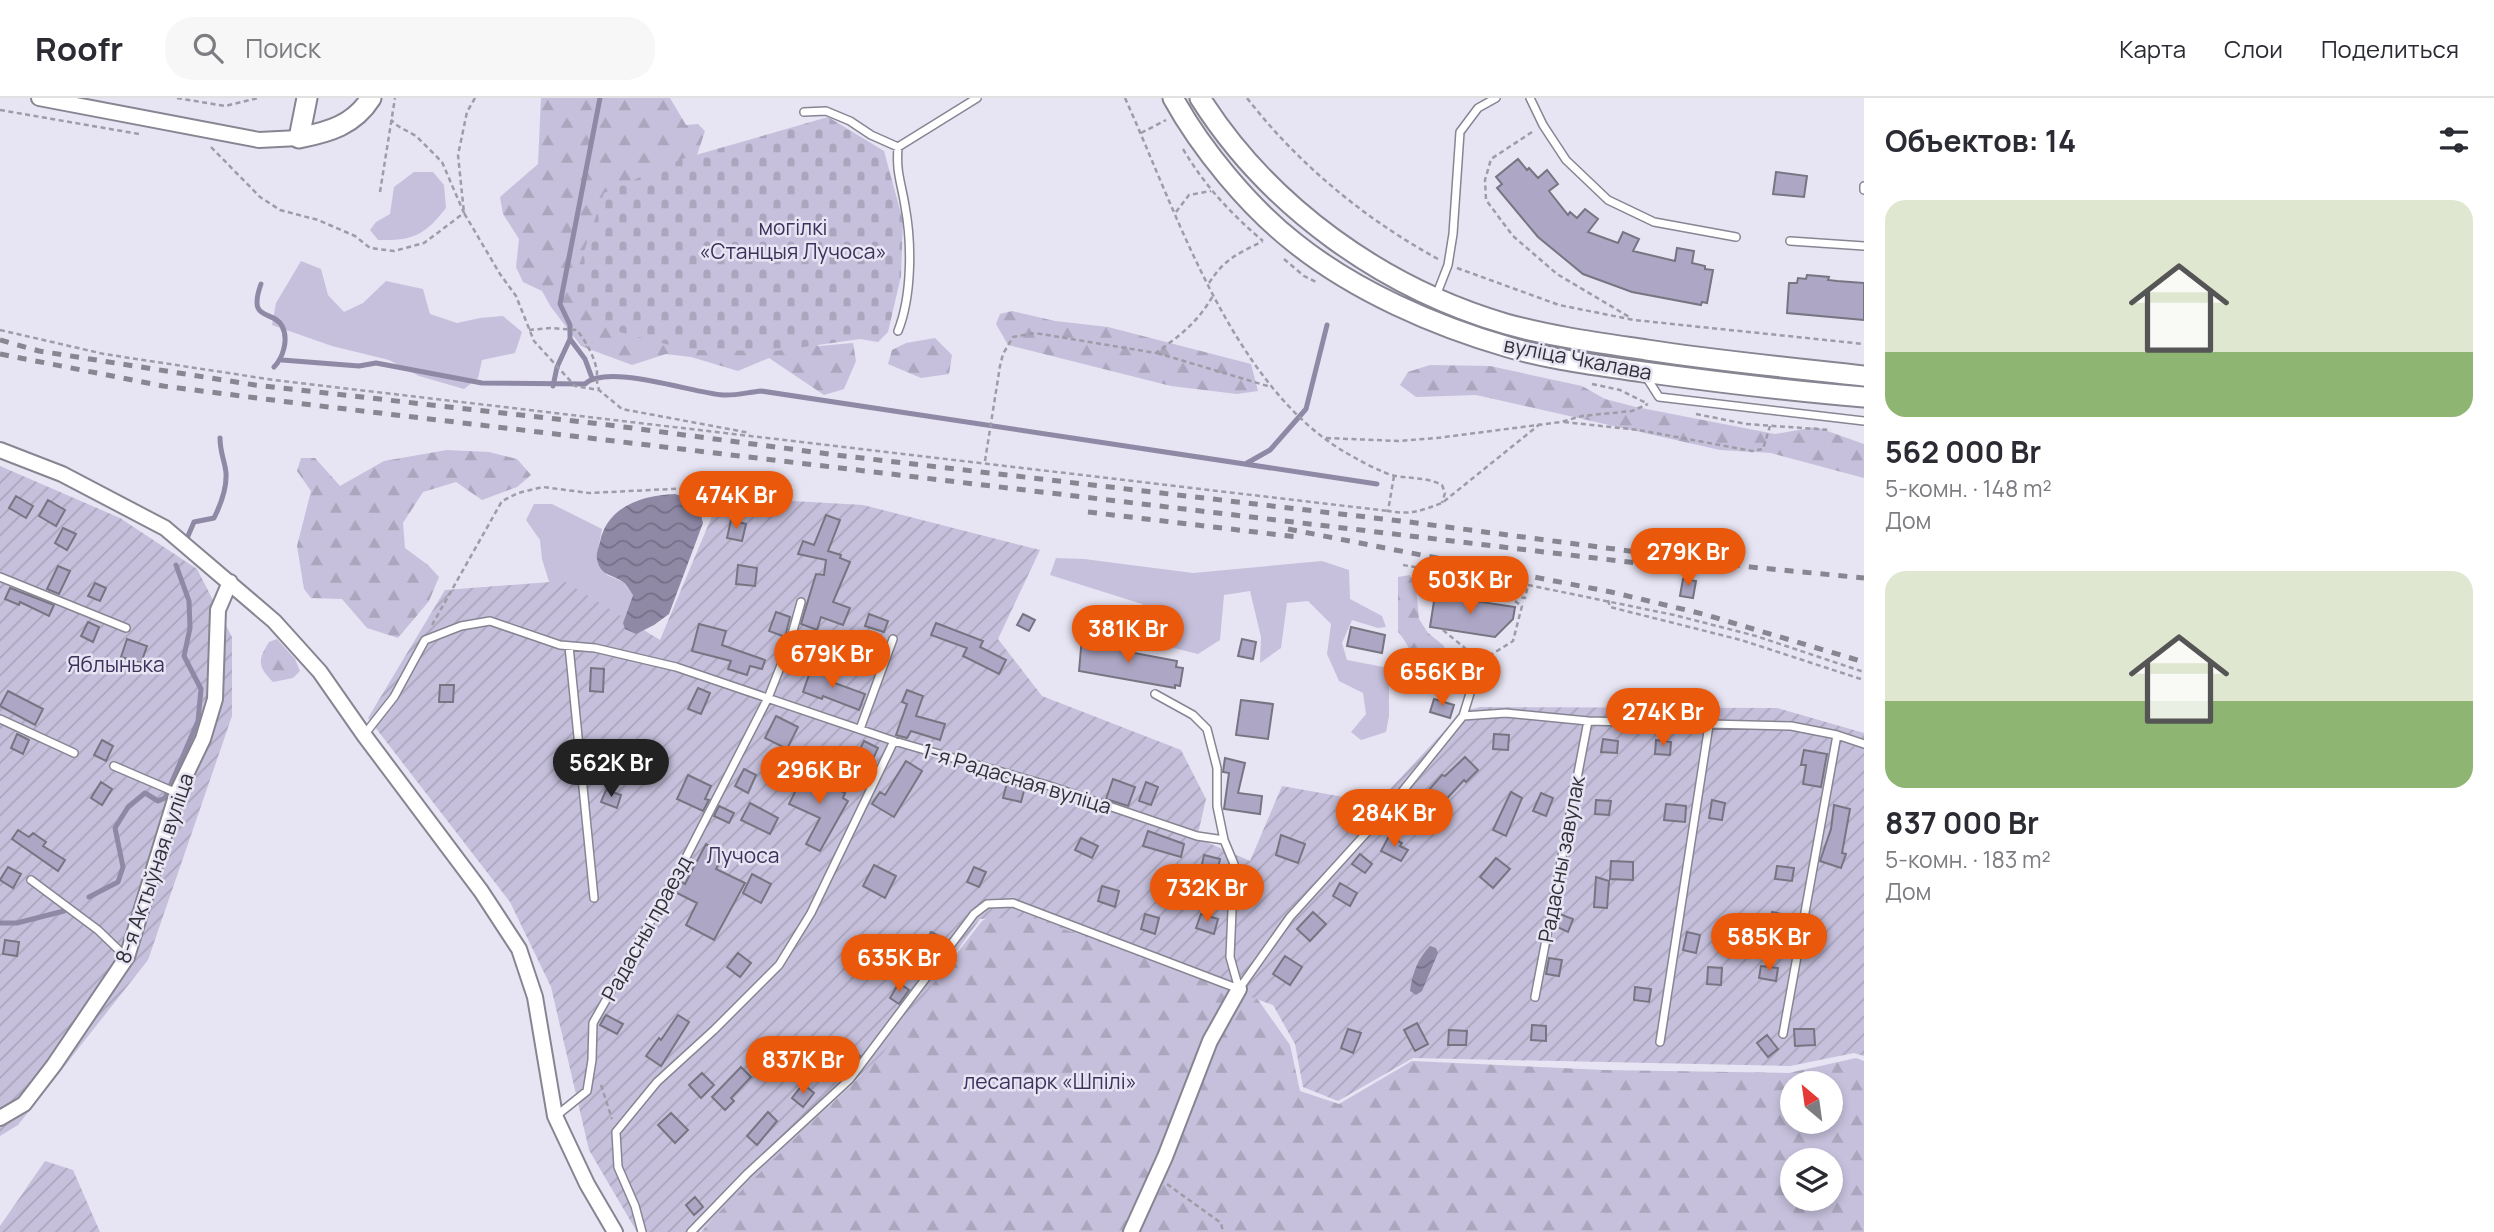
<!DOCTYPE html>
<html lang="ru">
<head>
<meta charset="utf-8">
<style>
	body { margin:0; font-family:Manrope,sans-serif; background:#f7f7f7; color:#2b2b33; height:100vh; display:flex; flex-direction:column; font-size:26px; white-space:nowrap }
	* { box-sizing:border-box; margin:0 }
	p { font-size:23px; color:#7c7c81 }
	.icon { flex:none; width:38px; height:38px; fill:none; stroke:currentColor; stroke-width:2; stroke-linecap:round; stroke-linejoin:round }
	.map { position:relative; flex:1; overflow:hidden }
	.panel { display:flex; flex-direction:column; background:#fff; width:630px }
	.panel>* { flex:none }
	.needle { width:46px; rotate:331deg }
	.tools { position:absolute; left:1780px; top:973px; display:grid; gap:14px }
	.tools a { display:grid; place-items:center; width:63px; height:63px; border-radius:50%; background:#fff; box-shadow:0 4px 10px #0003; font-size:35px }
	.price { position:absolute; translate:-50% -60px; padding:0 16px; border-radius:24px; background:#ea580c; color:#fff; font-size:23px; line-height:46px; filter:drop-shadow(0 2px 4px #0008) }
	.price::after { content:''; position:absolute; left:50%; top:42px; width:21px; height:16px; margin-left:-10px; background:inherit; clip-path:polygon(0 0,100% 0,50% 100%) }
	.price.current { background:#222; color:#fff }
	ul { padding:0; list-style:none }
	li { display:grid; align-content:center; gap:14px; height:371px; padding:0 21px }
	li span { display:grid; place-items:center; height:217px; border-radius:21px; color:#555 }
	li>.icon { margin-inline-start:auto }
	span .icon { width:126px; height:126px; fill:#fffc; stroke-width:1 }
	li b { font-size:30px }
	h2 { display:flex; justify-content:space-between; align-items:center; height:84px; padding:0 21px; font-size:30px }
	header { display:flex; align-items:center; gap:42px; box-sizing:border-box; height:98px; padding:0 35px; background:#fff; border-bottom:2px solid #e1e1e2 }
	header strong { font-size:33px }
	nav { display:flex; gap:38px; margin-inline-start:auto; font-size:24px }
	.search { width:490px; height:63px; background:#f7f7f7; display:flex; align-items:center; gap:18px; box-sizing:border-box; padding:0 24px; border-radius:28px; color:#7c7c81; font-size:26px }
	main { display:flex; flex:1; min-height:0 }
	.map>svg:first-child { display:block }
	.grass { fill:#c6c0dc }
	.forest { fill:url(#forest-firs); fill-rule:evenodd }
	.cemetery { fill:url(#cemetery-stones) }
	.garden { fill:url(#garden-furrows) }
	.water { fill:url(#water-waves) }
	.lines { fill:none; stroke-linecap:round; stroke-linejoin:round }
	.stream { stroke:#8f89a6; stroke-width:5 }
	.building { fill:#ada7c5; stroke:#777582; stroke-width:2 }
	.lane-casing { stroke:#878592; stroke-width:10 }
	.street-casing { stroke:#878592; stroke-width:18 }
	.secondary-casing { stroke:#878592; stroke-width:23 }
	.path { stroke:#9e9ca7; stroke-width:2.5; stroke-dasharray:5 3.5; stroke-linecap:butt }
	.lane { stroke:#fff; stroke-width:7 }
	.street { stroke:#fff; stroke-width:14 }
	.secondary { stroke:#fff; stroke-width:19 }
	.rail { stroke:#888691; stroke-width:5; stroke-dasharray:9 9; stroke-linecap:butt }
	.labels { text-anchor:middle; dominant-baseline:central; stroke-width:5; stroke-linejoin:round; paint-order:stroke }
	.park-label { font-size:21px; fill:#3d315b; stroke:#e7e4f3 }
	.street-label { font-size:21px; fill:#313036; stroke:#e7e4f3 }
</style>
</head>
<body>
<header>
<strong>Roofr</strong>
<div class="search"><svg class="icon" aria-label="search" viewBox="0 0 24 24"><circle cx="10" cy="10" r="6"/><path d="M15 15l6 6"/></svg>Поиск</div>
<nav><a>Карта</a><a>Слои</a><a>Поделиться</a></nav>
</header>
<main>
<div class="map">
<svg width="1864" height="1134" viewBox="0 0 1864 1134">
	<defs>
		<pattern id="forest-firs" width="22" height="20" patternUnits="userSpaceOnUse" patternTransform="scale(1.75)"><rect width="22" height="20" fill="#c6c0dc"/><path d="M5 1l3.5 6h-7zM16 11l3.5 6h-7z" fill="#aba5bd"/></pattern>
		<pattern id="cemetery-stones" width="16" height="16" patternUnits="userSpaceOnUse" patternTransform="scale(1.75)"><rect width="16" height="16" fill="#c6c0dc"/><path d="M2 7V4a2 2 0 0 1 4 0v3zM10 15v-3a2 2 0 0 1 4 0v3z" fill="#aba5bd"/></pattern>
		<pattern id="garden-furrows" width="10" height="10" patternUnits="userSpaceOnUse" patternTransform="scale(1.75)"><rect width="10" height="10" fill="#c6c0dc"/><path d="M-1 1l2-2M0 10L10 0M9 11l2-2" fill="none" stroke="#aba5bd"/></pattern>
		<pattern id="water-waves" width="16" height="10" patternUnits="userSpaceOnUse" patternTransform="scale(1.75)"><rect width="16" height="10" fill="#8f89a6"/><path d="M0 5q4-4 8 0t8 0" fill="none" stroke="#757088"/></pattern>
	</defs>
	<rect width="100%" height="100%" fill="#e7e4f3"/>
	<path class="grass" d="M414,74H433L444,87L446,110C425,137 413,143 378,142L370,132L376,124L390,116L394,89Z
		M301,163L321,171L328,197L344,214L363,205L386,183L423,191L430,216L457,225L480,220L503,218L522,234L515,255L482,262L478,280L464,291L419,278L389,262L332,248L272,227L276,205Z
		M534,406H552L602,431L597,457L607,477L623,484L633,497L623,525L555,503L542,461L540,442L526,422Z
		M1056,460L1084,461L1193,475L1322,463L1349,472L1350,501L1382,518L1386,529L1378,530L1352,522L1342,545L1347,562L1389,570V618L1386,634L1361,642L1351,634L1366,616L1363,595L1339,583L1327,556L1331,526L1308,503L1287,505L1281,550L1260,565L1261,539L1250,493L1224,497L1220,542L1198,556L1154,545L1142,506L1050,477Z"/>
	<path class="forest" d="M541,0H670L686,27L698,26L705,33L685,93L769,230L819,248L853,245L856,263L844,291L824,297L769,260L738,273L691,259L666,256L632,267L581,248L551,209L542,193L523,184L516,169L519,141L503,116L500,99L538,66Z
		M1012,213L1055,223L1108,229L1251,266L1258,293L1237,296L1171,288L1008,247L996,226L1000,216Z
		M935,240L952,257L949,276L921,280L888,266L892,252L906,245Z
		M1430,267L1490,268L1582,288L1605,301L1636,309L1775,336L1816,329L1864,346V380L1771,355L1720,352L1476,297L1416,299L1400,287L1408,274Z
		M447,352L489,354L517,361L531,377L517,389L482,402L456,384L423,394L403,425L405,450L428,467L439,479L429,503L398,540L367,530L342,501L311,500L304,491L297,448L311,393L297,373L301,360H315L340,388L384,363Z
		M1410,477L1416,488L1419,521L1428,535L1443,547L1452,561L1468,573L1466,583L1462,588C1455,588 1445,590 1438,588C1419,584 1412,548 1398,534V479Z
		M277,541L295,561L300,573L293,580L273,584C257,568 258,562 269,544Z
		M1000,812H1022L1254,896L1290,947L1300,993L1339,1006L1412,963L1604,972L1789,975L1856,960L1864,963V1134H701L729,1102L861,978L982,823ZM1792,985H1830V1024H1792ZM1792,1062H1830V1101H1792Z"/>
	<path class="cemetery" d="M828,19L884,53L903,123L901,178L888,234L878,244L860,241L776,253L689,252L608,231L569,197L604,95L682,61Z"/>
	<path class="garden" d="M0,368L120,420L197,471L232,539V618L148,862L18,1027L0,1038Z
		M720,399L863,407L1040,452L998,541L1042,598L1181,652L1206,701L1197,740L1250,763L1282,688L1377,705L1462,614L1480,609L1777,610L1864,635V958L1854,955L1790,968L1413,960L1338,1003L1303,989L1295,946L1273,907L1030,819L980,821L883,955L699,1134H637L589,1052L551,889L510,804L368,620L445,492L564,483L660,542Z
		M45,1063L73,1072L100,1134H0V1128Z"/>
	<path class="water" d="M675,396L692,401L699,409L703,425L669,516L654,527L636,536L625,531L623,525L633,497C630,493 627,487 623,484C614,477 602,478 598,465C595,458 598,451 600,444C607,408 643,397 675,396Z
		M1430,848L1436,850L1438,855L1422,893L1416,897L1410,893C1412,876 1418,860 1430,848Z"/>
	<g class="lines">
		<path class="stream" d="M261,186C247,225 273,211 282,228C289,241 283,260 274,269
			M282,262L359,268L376,265L482,285L585,286C607,265 693,295 723,297C735,298 749,294 761,293L1377,386
			M592,280L585,261L570,241V227L560,206L600,0
			M553,288L557,269L570,241
			M1247,365L1270,352L1306,311L1327,227
			M188,438L194,424L214,420C221,406 227,391 226,375C225,363 220,355 220,340
			M89,799L118,784L123,769L115,730L128,709L145,695L158,703L165,700L198,623L201,591L184,558L190,530L189,503L176,467
			M0,825H17L64,813"/>
	</g>
	<path class="building" d="M1518,61L1527,72L1529,70L1538,80L1547,72L1558,86L1549,93L1568,117L1570,114L1577,120L1585,111L1598,121L1588,134L1618,145L1623,134L1639,141L1633,153L1675,163L1677,150L1694,153L1692,165L1705,168V171L1713,172L1707,205L1702,204L1701,207L1632,194L1583,176L1538,139L1497,90L1502,86L1496,79Z
		M1776,74L1807,78L1804,99L1773,96Z
		M1807,177L1829,179L1828,182L1837,183L1864,185V222L1787,215L1789,185H1797L1798,180L1806,181Z
		M16,398L33,408L26,420L9,410Z
		M48,402L65,412L56,428L39,418Z
		M826,417L840,422L828,453L841,457L840,460L850,464L833,504L850,510L843,527L821,519L817,532L801,526L816,476L824,477L826,462L798,456L803,443L814,447Z
		M731,422L746,426L742,443L727,440Z
		M63,430L76,436L67,452L55,445Z
		M738,467L757,470L755,488L736,486Z
		M58,468L70,473L59,496L47,491Z
		M1683,481L1696,483L1693,500L1680,498Z
		M95,485L106,490L100,503L88,498Z
		M10,490L54,507L49,518L20,504L19,507L5,501Z
		M1435,497L1515,509L1513,521L1495,539L1430,529Z
		M776,514L790,519L785,539L769,533Z
		M869,516L888,523L884,534L865,528Z
		M1023,516L1035,522L1029,533L1017,527Z
		M88,524L99,529L93,544L81,538Z
		M936,525L983,543L980,549L1006,562L999,576L963,558L967,550L931,537Z
		M699,526L726,533L722,547L765,562L762,571L750,568L747,577L728,571L731,563L692,553Z
		M1351,529L1385,537L1382,555L1347,548Z
		M1082,539L1098,541L1097,548L1177,563L1176,569L1183,570L1180,588L1175,587V590L1079,573Z
		M127,541L147,548L141,565L121,559Z
		M1242,541L1256,544L1253,561L1238,558Z
		M591,570L604,571L603,594L590,593Z
		M811,571L831,579L829,583L865,596L859,612L823,598L822,601L803,594Z
		M440,587H454L453,604H439Z
		M698,590L710,595L701,616L688,611Z
		M907,592L923,598L916,618L945,626L940,642L911,633L907,640L896,637L907,606L902,604Z
		M8,593L43,611L35,627L0,608Z
		M1434,601L1454,607L1450,620L1430,614Z
		M1241,602L1273,606L1268,641L1236,637Z
		M776,618L798,629L787,651L765,640Z
		M17,636L29,642L23,656L11,650Z
		M1494,636L1509,637L1508,652L1493,651Z
		M1603,641L1618,643L1617,655L1601,654Z
		M102,642L113,648L106,663L94,657Z
		M1656,642L1671,644L1670,657L1655,656Z
		M864,643L878,650L871,665L856,658Z
		M1804,652L1827,656L1821,689L1803,686L1806,667H1801Z
		M1465,659L1478,672L1466,684L1464,682L1440,708L1434,703L1419,727L1403,717L1410,706L1414,709L1442,677L1445,678Z
		M1225,660L1245,665L1238,695L1262,698L1260,716L1224,711L1229,675L1223,674Z
		M906,663L922,673L894,719L872,706L880,694L885,697Z
		M807,670L821,676L818,681L845,695L843,700L848,703L820,753L806,746L820,720L789,706Z
		M744,671L756,677L748,695L735,688Z
		M688,677L711,688L705,701L709,702L703,713L677,701Z
		M1113,681L1135,689L1128,708L1106,701Z
		M101,684L112,691L102,707L91,700Z
		M1146,684L1158,689L1151,707L1139,703Z
		M1007,685L1025,689L1021,704L1003,700Z
		M606,692L621,697L617,710L601,704Z
		M1511,694L1522,700L1506,738L1493,732Z
		M1541,695L1553,700L1546,718L1533,713Z
		M1596,702L1611,703L1609,717L1595,716Z
		M1712,702L1725,705L1722,722L1709,720Z
		M750,705L778,720L770,736L741,722Z
		M1666,706L1686,708L1685,724L1664,722Z
		M1834,707L1850,711L1842,755L1846,756L1841,770L1820,763L1831,731Z
		M719,708L734,715L729,725L714,718Z
		M18,732L29,739L33,735L46,744L43,748L65,762L58,773L12,741Z
		M1148,733L1184,746L1181,759L1143,748Z
		M1281,737L1305,746L1298,765L1276,757Z
		M1389,738L1402,745L1400,748L1408,752L1401,763L1381,753Z
		M1081,740L1098,748L1092,760L1075,752Z
		M706,746L724,756L716,771L745,785L714,842L686,827L697,805L675,794L680,783L685,786Z
		M1360,756L1372,766L1365,775L1352,766Z
		M1204,757L1220,761L1216,779L1200,775Z
		M1496,760L1510,771L1493,790L1480,779Z
		M1611,763L1633,764V782L1610,781Z
		M874,767L896,778L885,800L863,788Z
		M1777,768L1794,770L1792,783L1775,781Z
		M8,769L21,776L13,790L0,782Z
		M974,769L986,774L979,789L967,784Z
		M752,776L771,786L761,805L743,795Z
		M1596,779L1609,783L1607,810L1594,809Z
		M1340,785L1357,795L1350,808L1333,798Z
		M1102,788L1119,793L1115,809L1098,803Z
		M1313,814L1326,826L1310,843L1297,831Z
		M1772,814L1787,817L1786,830L1770,828Z
		M1557,815L1573,821L1568,834L1555,828Z
		M1145,816L1159,820L1155,836L1141,831Z
		M1201,816L1218,821L1214,836L1196,830Z
		M931,834L945,841L936,856L923,848Z
		M1687,834L1700,837L1696,855L1683,852Z
		M5,842L19,844L17,858L3,856Z
		M738,855L751,865L740,879L727,869Z
		M1285,858L1302,869L1290,887L1273,876Z
		M1549,860L1562,862L1559,878L1546,876Z
		M1761,868L1778,870L1776,883L1759,880Z
		M1708,869L1722,870L1721,887L1707,886Z
		M899,885L909,892L899,906L890,900Z
		M1635,889L1651,891L1649,904L1634,902Z
		M606,917L623,926L617,936L600,927Z
		M678,917L689,924L661,968L646,958L659,940L661,942Z
		M1417,925L1428,946L1415,953L1404,932Z
		M1532,927L1546,928V943L1531,942Z
		M1348,931L1361,935L1353,955L1341,950Z
		M1794,931H1814L1815,947L1795,948Z
		M1449,932L1467,933L1466,947H1448Z
		M1767,937L1778,951L1768,959L1757,945Z
		M848,947L860,958L849,970L837,959Z
		M741,969L751,979L731,1000L734,1003L725,1012L712,999Z
		M702,975L714,987L701,1000L689,987Z
		M803,986L814,995L803,1009L792,1000Z
		M768,1014L777,1023L757,1047L747,1038Z
		M671,1015L688,1032L675,1045L658,1027Z
		M695,1099L703,1109L694,1117L686,1107Z"/>
	<g class="lines">
		<g class="lane-casing">
			<path id="lane" d="M1530,0L1543,27L1566,62L1608,102L1654,124L1736,139
				M804,14L826,13L850,23L871,37L898,49C896,75 901,83 905,108C912,145 912,198 898,233
				M898,49L977,0
				M1864,92V88
				M1790,143L1864,148
				M1436,198L1448,167L1453,136L1460,34L1478,10L1496,0
				M1645,277L1659,299L1864,323
				M0,479L126,530
				M569,548L594,800
				M1155,596L1193,617L1207,631L1217,670V708L1224,742
				M1463,618L1480,563
				M0,621L74,655
				M860,631L893,541
				M364,637L394,599L425,542L461,528L490,523L560,547L595,550L676,569L894,643L1047,687L1197,738L1224,742L1234,766L1230,859L1239,891
				M114,668L177,695
				M31,782L98,832L126,859
				M1535,899L1588,623
				M1783,936L1837,637
				M1660,944L1709,627
				M556,1018L587,993L592,962L593,925L679,773L768,600L789,547L801,504
				M642,1134L635,1108L618,1069L616,1034L657,984L714,932L779,867L811,815L894,643
				M691,1134L747,1076L850,981L974,816L987,806L1013,805L1239,891L1290,819L1389,710L1463,618L1506,615L1588,623L1791,628L1837,637L1864,646"/>
		</g>
		<g class="street-casing">
			<path id="street" d="M39,0L259,42L299,40
				M0,352L62,376L165,430L274,523L320,574L364,637L481,793L519,851L535,899L555,1018L587,1086L615,1134
				M0,1020L24,1006L54,967L127,859L177,695L203,641L215,601L218,512L230,484
				M1131,1134L1165,1059L1210,943L1239,891"/>
		</g>
		<g class="secondary-casing">
			<path id="secondary" d="M307,0L299,40C329,34 354,27 371,0
				M1173,0C1201,51 1249,109 1295,145C1355,193 1435,228 1508,249C1552,262 1598,267 1643,274C1716,284 1790,293 1864,299
				M1200,0C1269,109 1383,190 1506,226C1553,239 1600,245 1647,252C1719,263 1792,270 1864,278"/>
		</g>
		<path class="path" d="M177,0L225,8L258,0
			M475,0L467,14L458,57L464,115L500,176L516,198L534,243L575,288L599,292L622,311L750,335
			M1125,0C1177,115 1231,285 1343,353C1355,360 1383,376 1396,378C1413,381 1426,379 1442,387L1445,395L1442,405
			M1247,0C1299,67 1365,121 1438,161
			M0,12L139,36
			M1532,34L1491,61L1485,82L1486,102L1513,138L1557,176L1631,220
			M1141,35L1166,22
			M211,49L260,99L280,112L318,122L355,138L370,150L394,153L424,145L464,115L442,64L416,38L398,28L391,22
			M1183,51C1205,88 1230,115 1263,143
			M380,94L395,0
			M1176,114L1189,97L1211,93
			M1284,161L1304,178L1318,185
			M1457,170L1559,207L1634,222L1864,246
			M1209,185C1225,160 1238,156 1263,143
			M0,232L104,256L274,282L1388,413
			M529,232L550,230L577,232C586,244 595,259 597,274C597,280 596,284 599,291
			M1157,255L1271,289
			M1592,286L1620,292L1648,306
			M1696,316L1746,326L1831,332
			M1564,324L1639,332L1752,353L1763,351L1770,328
			M1326,340L1398,343L1437,340L1561,324L1582,318L1632,313L1648,306
			M985,363L1000,268L1003,256L1013,239L1035,235L1156,255C1182,236 1198,224 1214,196
			M1394,378L1388,413C1411,417 1420,413 1442,405L1540,326
			M1403,467L1437,473L1435,487L1525,500L1528,487L1674,517L1756,538L1864,574
			M1444,489L1446,499
			M1608,502L1610,509L1741,542L1864,582
			M432,527L502,403L518,395L543,389L589,395L692,390L781,412
			M1443,532L1472,556
			M1489,558L1513,543L1522,508L1509,499
			M601,987L612,1021
			M1167,1086L1221,1125L1223,1134"/>
		<use href="#lane" class="lane"/>
		<use href="#street" class="street"/>
		<use href="#secondary" class="secondary"/>
		<path class="rail" d="M0,242L39,253L255,287L609,327L836,357L1409,424L1751,469L1864,480
			M0,256L163,288L304,306L1662,468
			M1088,414L1297,439
			M1288,431L1611,494L1703,516L1864,564"/>
	</g>
	<g class="labels">
		<g class="park-label">
			<text x="793" y="129">могілкі<tspan x="793" dy="24">«Станцыя Лучоса»</tspan></text>
			<text x="116" y="566">Яблынька</text>
			<text x="743" y="757">Лучоса</text>
			<text x="1050" y="983">лесапарк «Шпілі»</text>
		</g>
		<g class="street-label">
			<text transform="translate(1578 260) rotate(11)">вуліца Чкалава</text>
			<text transform="translate(1017 680) rotate(17)">1-я Радасная вуліца</text>
			<text transform="translate(1561 761) rotate(-79)">Радасны завулак</text>
			<text transform="translate(154 770) rotate(-71)">8-я Актыўная вуліца</text>
			<text transform="translate(646 830) rotate(-61)">Радасны праезд</text>
		</g>
	</g>
</svg>
<div class="tools">
<a><svg class="needle" viewBox="-14 -14 28 28"><path d="M0-13l5 13h-10z" fill="#e53935"/><path d="M0 13l5-13h-10z" fill="#7c7c81"/></svg></a>
<a><svg class="icon" aria-label="layers" viewBox="0 0 24 24"><path d="M12 4l9 5-9 5-9-5zM3 14l9 5 9-5"/></svg></a>
</div>
<b class="price" style="left:736px;top:433px">474K Br</b>
<b class="price" style="left:1688px;top:490px">279K Br</b>
<b class="price" style="left:1470px;top:518px">503K Br</b>
<b class="price" style="left:1128px;top:567px">381K Br</b>
<b class="price" style="left:832px;top:592px">679K Br</b>
<b class="price" style="left:1442px;top:610px">656K Br</b>
<b class="price" style="left:1663px;top:650px">274K Br</b>
<b class="price current" style="left:611px;top:701px">562K Br</b>
<b class="price" style="left:819px;top:708px">296K Br</b>
<b class="price" style="left:1394px;top:751px">284K Br</b>
<b class="price" style="left:1207px;top:826px">732K Br</b>
<b class="price" style="left:1769px;top:875px">585K Br</b>
<b class="price" style="left:899px;top:896px">635K Br</b>
<b class="price" style="left:803px;top:998px">837K Br</b>
</div>
<section class="panel">
<h2>Объектов: 14<svg class="icon" aria-label="filters" viewBox="0 0 24 24"><path d="M4 7h16M4 17h16"/><circle cx="9" cy="7" r="2"/><circle cx="15" cy="17" r="2"/></svg></h2>
<ul>
<li><span style="background:linear-gradient(#dfe7d0 70%,#8fb573 0)"><svg class="icon" aria-label="home" viewBox="0 0 24 24"><path d="M3 11l9-7 9 7M6 9v11h12V9"/></svg></span><div><b>562 000 Br</b><p>5-комн. · 148 m²</p><p>Дом</p></div></li>
<li><span style="background:linear-gradient(#dfe7d0 60%,#8fb573 0)"><svg class="icon" aria-label="home" viewBox="0 0 24 24"><path d="M3 11l9-7 9 7M6 9v11h12V9"/></svg></span><div><b>837 000 Br</b><p>5-комн. · 183 m²</p><p>Дом</p></div></li>
</ul>
</section>
</main>
</body>
</html>
